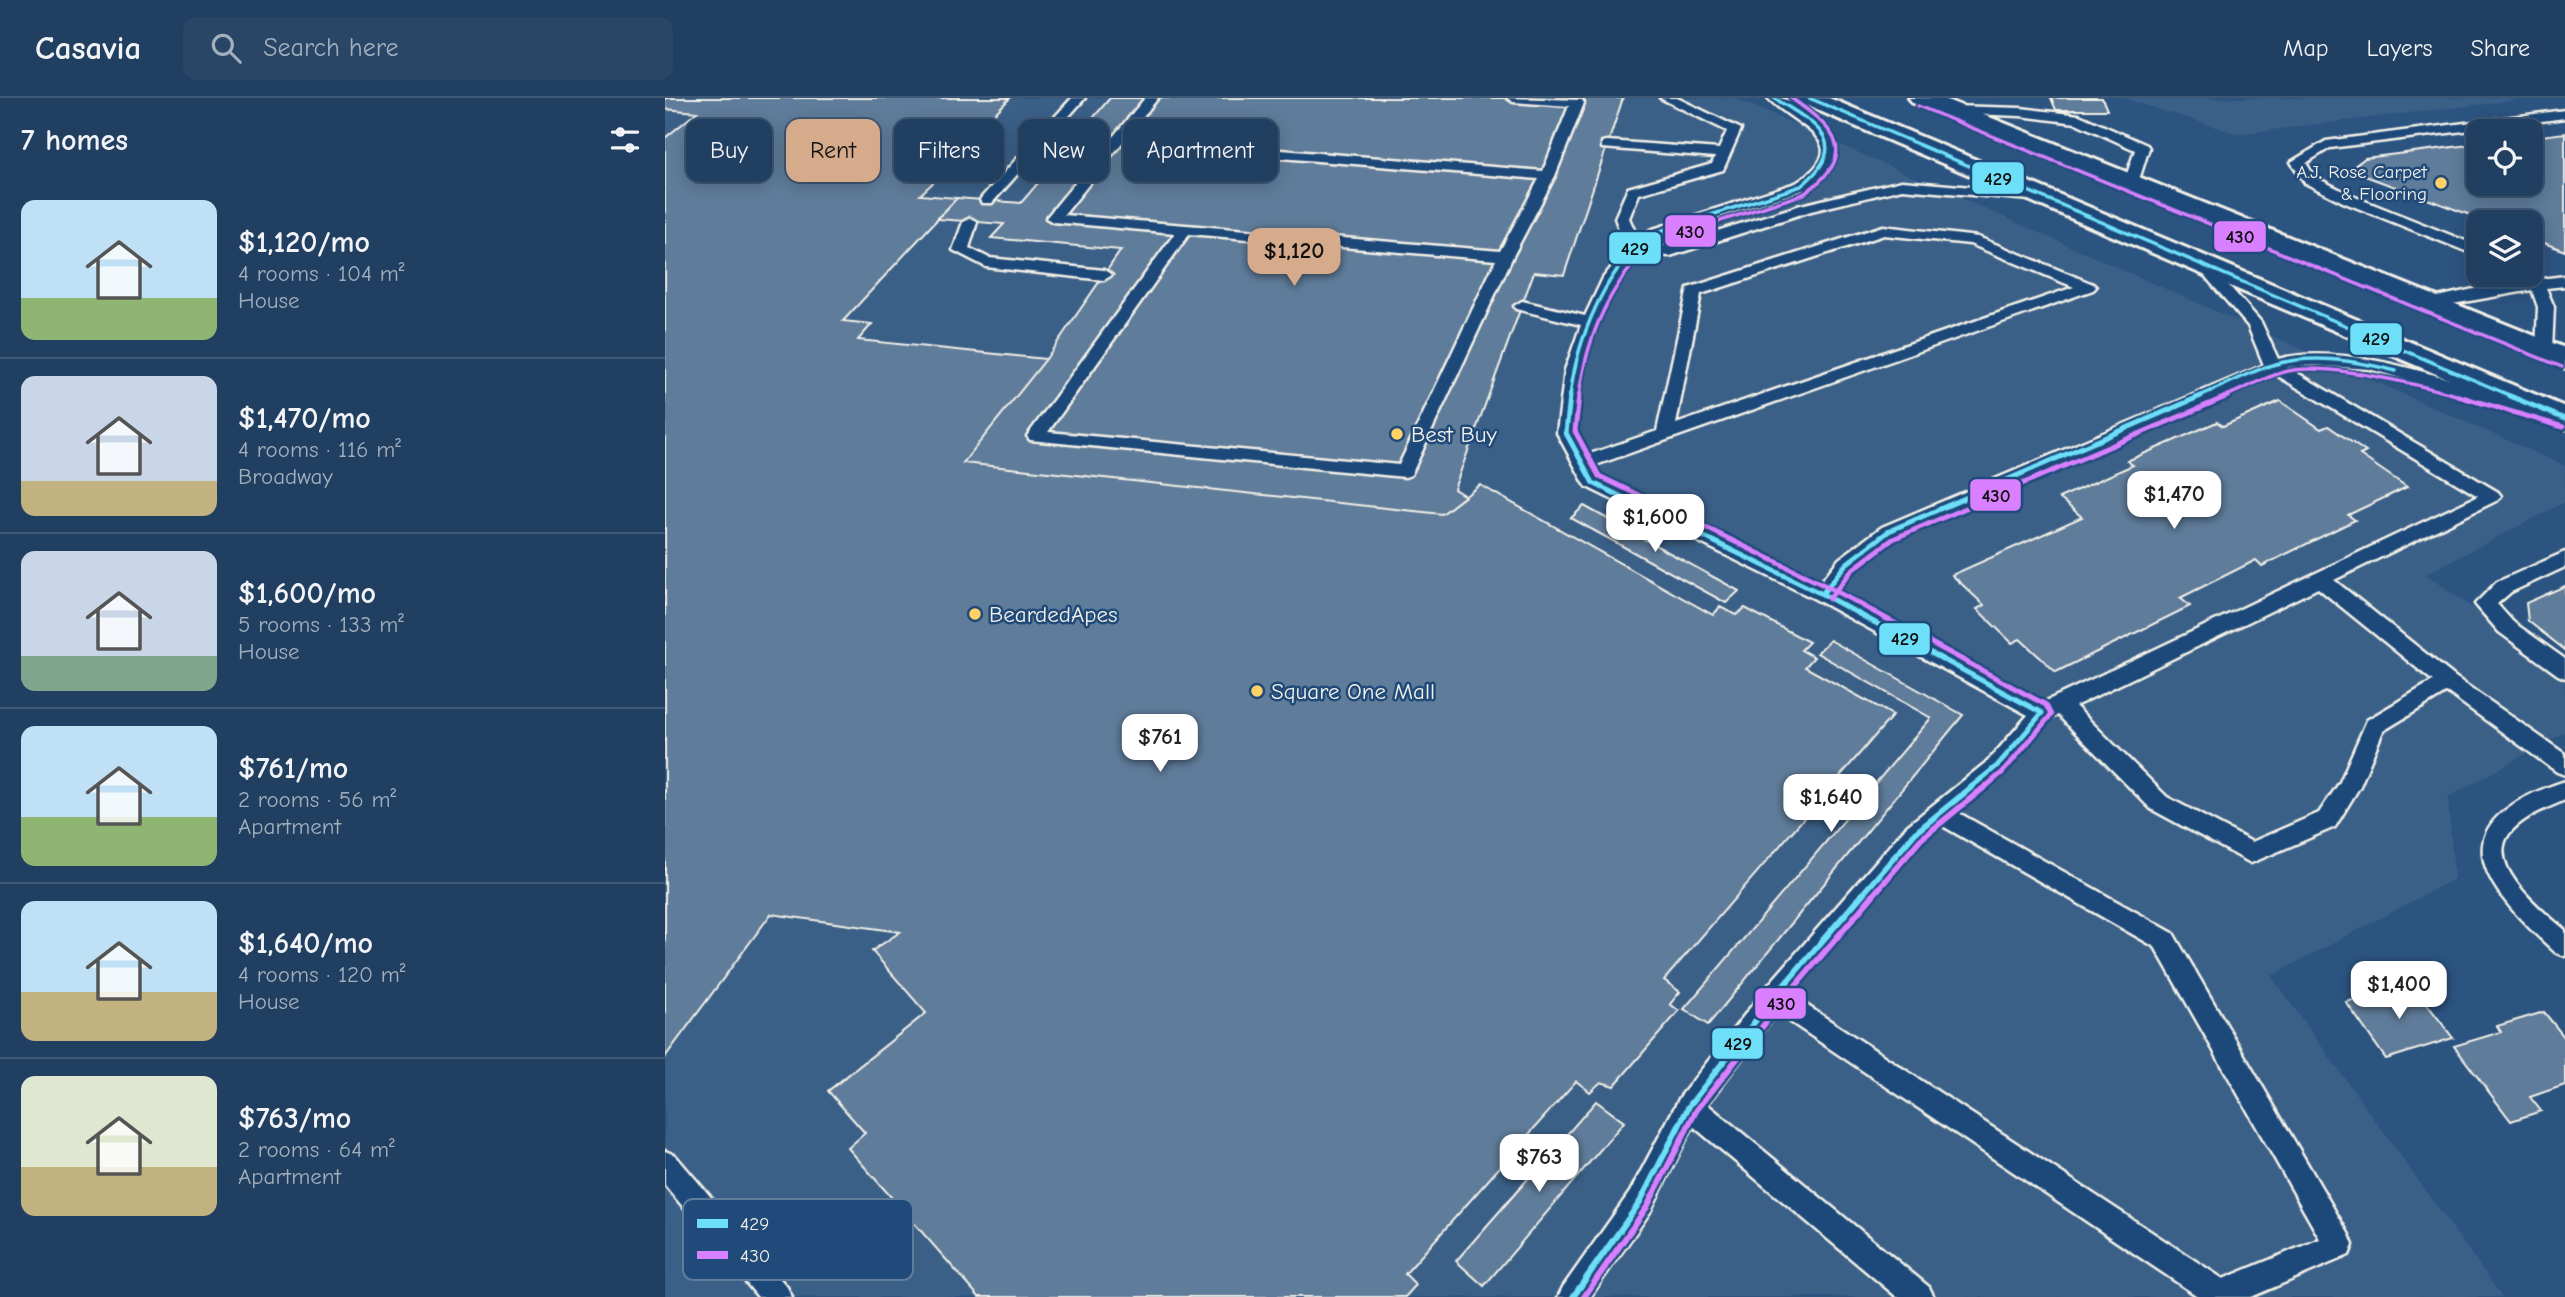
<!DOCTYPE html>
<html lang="en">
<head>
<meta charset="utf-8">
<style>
	body { margin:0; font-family:"Comic Neue",sans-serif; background:#294667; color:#f1f3f6; height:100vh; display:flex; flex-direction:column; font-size:26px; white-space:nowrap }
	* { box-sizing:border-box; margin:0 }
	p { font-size:23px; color:#a2afbd }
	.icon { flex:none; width:38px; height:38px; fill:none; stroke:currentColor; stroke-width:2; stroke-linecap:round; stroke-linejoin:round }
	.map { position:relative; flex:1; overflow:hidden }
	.sheet { display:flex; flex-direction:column; background:#213f61; width:665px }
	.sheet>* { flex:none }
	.banner { position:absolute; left:21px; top:21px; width:665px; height:63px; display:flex; gap:14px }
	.buttons { position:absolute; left:1801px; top:21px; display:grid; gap:14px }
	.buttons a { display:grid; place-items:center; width:77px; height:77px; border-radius:14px; background:#213f61; box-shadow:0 4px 18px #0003,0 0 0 2px #3e5876; font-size:35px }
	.price { position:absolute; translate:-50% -60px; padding:0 16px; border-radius:14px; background:#fff; color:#222; font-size:23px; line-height:46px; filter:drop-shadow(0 2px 4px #0008) }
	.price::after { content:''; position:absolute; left:50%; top:42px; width:21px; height:16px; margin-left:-10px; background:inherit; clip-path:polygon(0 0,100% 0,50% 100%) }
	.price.current { background:#d6ab8b; color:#111 }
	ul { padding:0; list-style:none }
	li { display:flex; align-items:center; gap:21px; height:175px; padding:0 21px }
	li+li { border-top:2px solid #3e5876 }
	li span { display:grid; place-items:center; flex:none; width:196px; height:140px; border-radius:14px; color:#555 }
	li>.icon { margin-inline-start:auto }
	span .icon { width:84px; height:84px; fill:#fffc; stroke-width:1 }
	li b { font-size:30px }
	h2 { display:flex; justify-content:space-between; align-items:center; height:84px; padding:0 21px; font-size:30px }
	.tag { padding:0 24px; border-radius:14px; background:#213f61; box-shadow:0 4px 18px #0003,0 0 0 2px #3e5876; font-size:24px; line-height:63px }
	.tag.current { background:#d6ab8b; color:#111 }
	header { display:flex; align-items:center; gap:42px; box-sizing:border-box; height:98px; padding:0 35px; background:#213f61; border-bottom:2px solid #3e5876 }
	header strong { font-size:33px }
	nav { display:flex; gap:38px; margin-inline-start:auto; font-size:24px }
	.search { width:490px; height:63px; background:#294667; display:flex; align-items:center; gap:18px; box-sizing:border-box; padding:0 24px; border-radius:14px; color:#a2afbd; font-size:26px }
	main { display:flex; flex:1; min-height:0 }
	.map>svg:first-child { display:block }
	.built { fill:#3b6088 }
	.building { fill:#5e7b9a; stroke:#f4f1e8; stroke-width:2 }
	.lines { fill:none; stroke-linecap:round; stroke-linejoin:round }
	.service-casing { stroke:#f4f1e8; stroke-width:5 }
	.trunk-casing { stroke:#f4f1e8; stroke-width:6 }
	.service { fill:#1f4a7a; fill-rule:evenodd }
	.trunk { fill:#1f4a7a; fill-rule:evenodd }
	.bus-1-far2-casing { stroke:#1f4a7a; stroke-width:7 }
	.bus-1-far1-casing { stroke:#1f4a7a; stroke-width:10 }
	.bus-1-casing { stroke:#1f4a7a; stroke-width:11 }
	.bus-2-far2-casing { stroke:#1f4a7a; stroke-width:7 }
	.bus-2-far1-casing { stroke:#1f4a7a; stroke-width:10 }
	.bus-2-casing { stroke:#1f4a7a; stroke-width:11 }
	.bus-1-far2 { stroke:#6ddff8; stroke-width:3.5 }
	.bus-1-far1 { stroke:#6ddff8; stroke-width:5 }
	.bus-1 { stroke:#6ddff8; stroke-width:6 }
	.bus-2-far2 { stroke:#d880ff; stroke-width:3.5 }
	.bus-2-far1 { stroke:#d880ff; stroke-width:5 }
	.bus-2 { stroke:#d880ff; stroke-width:6 }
	.poi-dot { fill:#ffd166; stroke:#1f4a7a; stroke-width:2.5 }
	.labels { text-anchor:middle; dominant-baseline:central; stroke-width:5; stroke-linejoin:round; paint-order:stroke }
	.far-poi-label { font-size:19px; fill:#f4f1e8; stroke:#1f4a7a; text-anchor:end }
	.poi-label { font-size:23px; fill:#f4f1e8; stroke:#1f4a7a; text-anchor:start }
	.key { fill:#1f4a7a; stroke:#5f7c9b; stroke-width:2 }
	.key-label { font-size:19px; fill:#f4f1e8 }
	.line-badge { stroke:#1f4a7a; stroke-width:2.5 }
	.pale-badge-label { font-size:19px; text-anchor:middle; font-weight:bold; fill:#111 }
</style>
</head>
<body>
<header>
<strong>Casavia</strong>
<div class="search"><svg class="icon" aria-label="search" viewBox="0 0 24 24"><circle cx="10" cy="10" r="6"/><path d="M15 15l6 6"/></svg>Search here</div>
<nav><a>Map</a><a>Layers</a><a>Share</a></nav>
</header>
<main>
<section class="sheet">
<h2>7 homes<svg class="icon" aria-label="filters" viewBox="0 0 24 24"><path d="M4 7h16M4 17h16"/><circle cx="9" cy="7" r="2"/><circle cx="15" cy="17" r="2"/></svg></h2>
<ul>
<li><span style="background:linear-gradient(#bfe0f5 70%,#8fb573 0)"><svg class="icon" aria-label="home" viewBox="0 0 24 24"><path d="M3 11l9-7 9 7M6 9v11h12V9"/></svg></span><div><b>$1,120/mo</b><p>4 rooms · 104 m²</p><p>House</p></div></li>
<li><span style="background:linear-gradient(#c9d6e8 75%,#c2b280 0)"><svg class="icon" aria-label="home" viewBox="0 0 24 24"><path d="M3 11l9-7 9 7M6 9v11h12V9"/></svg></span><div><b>$1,470/mo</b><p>4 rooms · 116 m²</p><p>Broadway</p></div></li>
<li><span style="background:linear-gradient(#c9d6e8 75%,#7fa58c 0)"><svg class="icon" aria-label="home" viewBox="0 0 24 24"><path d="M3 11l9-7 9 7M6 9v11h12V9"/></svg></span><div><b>$1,600/mo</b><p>5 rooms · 133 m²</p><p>House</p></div></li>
<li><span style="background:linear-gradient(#bfe0f5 65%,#8fb573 0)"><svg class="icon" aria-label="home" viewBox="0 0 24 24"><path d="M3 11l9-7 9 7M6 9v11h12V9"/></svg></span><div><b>$761/mo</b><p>2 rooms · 56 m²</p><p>Apartment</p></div></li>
<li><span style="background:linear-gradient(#bfe0f5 65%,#c2b280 0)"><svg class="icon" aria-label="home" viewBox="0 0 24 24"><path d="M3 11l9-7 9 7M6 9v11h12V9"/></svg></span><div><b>$1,640/mo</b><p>4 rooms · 120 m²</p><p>House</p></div></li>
<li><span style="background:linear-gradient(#dfe7d0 65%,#c2b280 0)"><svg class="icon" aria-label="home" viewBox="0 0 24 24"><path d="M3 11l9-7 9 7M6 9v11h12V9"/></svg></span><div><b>$763/mo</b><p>2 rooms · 64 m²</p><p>Apartment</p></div></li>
</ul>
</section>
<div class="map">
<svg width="1900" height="1199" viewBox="0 0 1900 1199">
	<rect width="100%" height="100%" fill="#2c5481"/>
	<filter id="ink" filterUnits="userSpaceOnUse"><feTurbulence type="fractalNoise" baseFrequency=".0143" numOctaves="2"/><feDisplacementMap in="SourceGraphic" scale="14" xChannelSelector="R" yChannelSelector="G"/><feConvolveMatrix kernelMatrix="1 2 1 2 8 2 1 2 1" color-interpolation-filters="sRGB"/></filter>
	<g filter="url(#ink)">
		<path class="built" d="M0,0H1070L1900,368V404L1761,476L1900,578V634L1783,699L1789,781L1606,878L1837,1199H0Z
			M1458,0H1867L1573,36Z"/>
		<path class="building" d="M0,0H345L270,77H276L255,97L292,100L178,223L207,226L193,242L381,261L298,365L777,416L815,387L1048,517L1055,509L1071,517L1080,510L1144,544L1136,552L1149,559L1140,569L1228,617L999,882L1015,894L1005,906L1014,913L949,988L936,984L925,994L911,983L740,1176L751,1187L740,1199H314L183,1050L200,1035L163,993L261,915L207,853L235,834L106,816L0,959V40L32,14L0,11Z
			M445,0H958L899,177L869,174L789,391L800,398L777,416L298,365L381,261L456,152L326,140L339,126L272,121L292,100L356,105Z
			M1386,0H1437L1442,12H1391Z
			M1900,35V153L1866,140V124H1824L1684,72L1700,60L1813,46V86H1866V39Z
			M1615,303L1656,331L1663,328L1701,354L1695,357L1742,389L1683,417L1690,422L1597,468L1591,462L1515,500L1525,508L1391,574L1355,541L1347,545L1312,511L1319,507L1287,477L1417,419L1394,400L1468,367L1462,363L1552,324L1558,328Z
			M919,408L1074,493L1061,505L906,420Z
			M1900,488V552L1863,523L1861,505Z
			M1165,542L1298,617L1043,927L1019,911L1266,620L1152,555Z
			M1746,885L1788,940L1721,961L1681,904Z
			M1879,914L1900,940V987L1865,999L1876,1013L1846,1023L1789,948L1836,934L1832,928Z
			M931,1003L959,1024L819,1188L791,1163Z"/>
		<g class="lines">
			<g class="service-casing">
				<path id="service" d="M407,0H420L327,105H317L315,102L317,99Z
					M480,0H493L399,117L835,153L874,81L590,58L583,54L590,50L878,73L904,8L848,4L842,0L917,2L919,5L890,78L848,158L746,377L740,379L365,342L362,338L365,334L510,135L388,124L381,120ZM524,136L831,162L734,367L383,334Z
					M995,0H1012L1076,31L1058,72L974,96L964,120L973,141L985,132L1131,85C1194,44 1130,29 1103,0C1107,0 1114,0 1119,1C1138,7 1180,43 1169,65C1164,78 1152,84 1141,91L995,138L983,147L1004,148L1136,107L1237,83L1377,95L1384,99L1377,103L1237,91L1146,113L1005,158L973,156L953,181L933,224L916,272L910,335L922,357L992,333L1023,190L1218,128L1313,139L1428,186L1431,189L1428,192L928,368L935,381L1154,486L1174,461L1217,429L1599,267L1583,228L1534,171L1531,168L1534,165H1544L1596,224L1613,261C1683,242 1794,286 1863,305L1866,309L1857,314L1704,271L1647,267L1622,269L1833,394L1836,398L1833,402L1669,482L1790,579L1900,656V677L1892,674L1782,594L1718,633L1695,688L1670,729L1586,765L1486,711L1393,617L1384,621L1340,674L1292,714L1508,835L1684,1137L1688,1147L1684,1157L1586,1199H1534L1112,915L1042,1006L1264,1189L1269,1199H1232L1028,1028L985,1114L925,1199H893L898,1189L965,1094L1015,999L1100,891L1242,728L1324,662L1363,617L1150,501L922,389L919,385L892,335L900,272L916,227L851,211L849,208L857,203L920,218L938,180L961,151L950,120L963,90L1047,66L1050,59L937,50V44L942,43L1054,51L1062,33ZM1219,137L1305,146L1409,189L1011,326L1036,196ZM1608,275L1813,398L1377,605L1169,494L1188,471L1231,437ZM1653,490L1768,583L1702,622L1675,684L1654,715L1587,744L1502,699L1410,608ZM1276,727L1490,849L1655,1141L1558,1181L1126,897L1258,742Z
					M1286,8L1355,10L1414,17L1482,47L1484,50L1473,85L1466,89L1459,85L1470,52L1411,25L1355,18L1281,15V9Z
					M1900,12V20L1665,50L1641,65L1650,79L1690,99L1813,148V158L1680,105L1640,85L1626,64L1661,43Z
					M305,120L312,124L304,150L324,160L439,172L447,177L439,182L321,169L288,152L298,124Z
					M1900,178V188L1881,190L1889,209L1887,252L1879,257L1871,252L1873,209L1867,192L1765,210L1757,205L1759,202L1827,187Z
					M1900,454V469L1846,494L1832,506L1848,524L1900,561V580L1893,577L1834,534L1810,506L1832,484Z
					M1900,683V702C1882,710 1857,719 1844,736C1820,769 1879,814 1900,832V858L1891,855C1815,786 1770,726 1900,683Z
					M0,1053L10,1057L122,1189L127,1199H93L0,1087Z"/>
			</g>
			<g class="trunk-casing">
				<path id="trunk" d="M1132,0H1164L1900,309V331L1136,5Z
					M1244,0H1277L1900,250V270L1248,5Z"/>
			</g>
			<use href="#service" class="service"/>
			<use href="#trunk" class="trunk"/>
			<g class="bus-1-far2-casing">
				<path id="bus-1-far2" d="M1144,0L1849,299
					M905,299C911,245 940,167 988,137C1001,129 1019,126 1034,121C1068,110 1102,99 1136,88C1189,45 1151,26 1109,0
					M1532,299C1557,289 1582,275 1607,267C1647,255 1692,263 1731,273"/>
			</g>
			<g class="bus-1-far1-casing">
				<path id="bus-1-far1" d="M905,298L901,335L928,385L1157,496L1377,615L1332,668L1305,690
					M1845,298L1900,321
					M1157,496L1181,466L1224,433L1536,298"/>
			</g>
			<g class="bus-1-casing">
				<path id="bus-1" d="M908,1199L975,1104L1024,1008L1109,899L1250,735L1308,688"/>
			</g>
			<g class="bus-2-far2-casing">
				<path id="bus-2-far2" d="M1253,8L1897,269
					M914,299C921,241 946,178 994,143L1139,96C1194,56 1173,33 1126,0
					M1559,299C1579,291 1598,280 1619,274C1658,262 1758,288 1799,299"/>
			</g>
			<g class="bus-2-far1-casing">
				<path id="bus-2-far1" d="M914,298L910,333L934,378L1161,488L1381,607L1386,617L1338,674L1319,690
					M1793,298L1898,329
					M1164,501L1187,472L1228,441L1563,298"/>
			</g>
			<g class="bus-2-casing">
				<path id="bus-2" d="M919,1199L982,1109L1031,1013L1116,905L1256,741L1321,688"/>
			</g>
			<use href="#bus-1-far2" class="bus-1-far2"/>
			<use href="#bus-1-far1" class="bus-1-far1"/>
			<use href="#bus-1" class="bus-1"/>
			<use href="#bus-2-far2" class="bus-2-far2"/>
			<use href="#bus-2-far1" class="bus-2-far1"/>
			<use href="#bus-2" class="bus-2"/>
		</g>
	</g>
	<g class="poi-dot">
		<circle cx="1776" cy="85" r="7"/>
		<circle cx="732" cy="336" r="7"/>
		<circle cx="310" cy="516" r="7"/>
		<circle cx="592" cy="593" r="7"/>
	</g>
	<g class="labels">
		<g class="far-poi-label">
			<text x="1762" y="74">A.J. Rose Carpet<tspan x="1762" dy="22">&amp; Flooring</tspan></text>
		</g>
		<g class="poi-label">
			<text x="746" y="336">Best Buy</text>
			<text x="324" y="516">BeardedApes</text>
			<text x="606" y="593">Square One Mall</text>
		</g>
	</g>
	<rect x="18" y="1101" width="230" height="81" rx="10" class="key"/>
	<rect x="32" y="1121" width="31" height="9" fill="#6ddff8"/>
	<rect x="32" y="1153" width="31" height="8" fill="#d880ff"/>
	<g class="key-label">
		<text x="75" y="1132">429</text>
		<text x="75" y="1164">430</text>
	</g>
	<g class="line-badge">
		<rect x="1306" y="63" width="54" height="34" rx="7" fill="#6ddff8"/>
		<rect x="999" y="116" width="53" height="34" rx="7" fill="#d880ff"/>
		<rect x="1548" y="122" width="54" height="33" rx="7" fill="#d880ff"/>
		<rect x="943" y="133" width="54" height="34" rx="7" fill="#6ddff8"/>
		<rect x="1684" y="224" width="54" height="34" rx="7" fill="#6ddff8"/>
		<rect x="1304" y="380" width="53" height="34" rx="7" fill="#d880ff"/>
		<rect x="1213" y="524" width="53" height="34" rx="7" fill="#6ddff8"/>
		<rect x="1089" y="889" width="53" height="33" rx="7" fill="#d880ff"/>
		<rect x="1046" y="929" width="53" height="33" rx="7" fill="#6ddff8"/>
	</g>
	<g class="pale-badge-label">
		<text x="1333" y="87">429</text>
		<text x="1025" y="140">430</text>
		<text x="1575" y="145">430</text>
		<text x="970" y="157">429</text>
		<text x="1711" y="247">429</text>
		<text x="1331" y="404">430</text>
		<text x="1240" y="547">429</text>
		<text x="1116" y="912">430</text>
		<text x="1073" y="952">429</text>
	</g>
</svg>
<div class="buttons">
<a><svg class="icon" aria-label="locate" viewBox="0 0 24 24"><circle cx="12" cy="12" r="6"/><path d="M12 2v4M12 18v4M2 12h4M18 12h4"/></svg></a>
<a><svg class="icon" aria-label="layers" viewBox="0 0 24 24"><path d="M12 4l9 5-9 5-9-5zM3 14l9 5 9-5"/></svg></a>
</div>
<b class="price current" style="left:629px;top:190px">$1,120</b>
<b class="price" style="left:1509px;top:433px">$1,470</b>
<b class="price" style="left:990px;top:456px">$1,600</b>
<b class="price" style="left:495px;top:676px">$761</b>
<b class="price" style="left:1166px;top:736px">$1,640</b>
<b class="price" style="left:1734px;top:923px">$1,400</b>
<b class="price" style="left:874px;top:1096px">$763</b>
<div class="banner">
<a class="tag">Buy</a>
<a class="tag current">Rent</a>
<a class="tag">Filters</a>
<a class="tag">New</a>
<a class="tag">Apartment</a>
</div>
</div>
</main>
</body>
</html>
